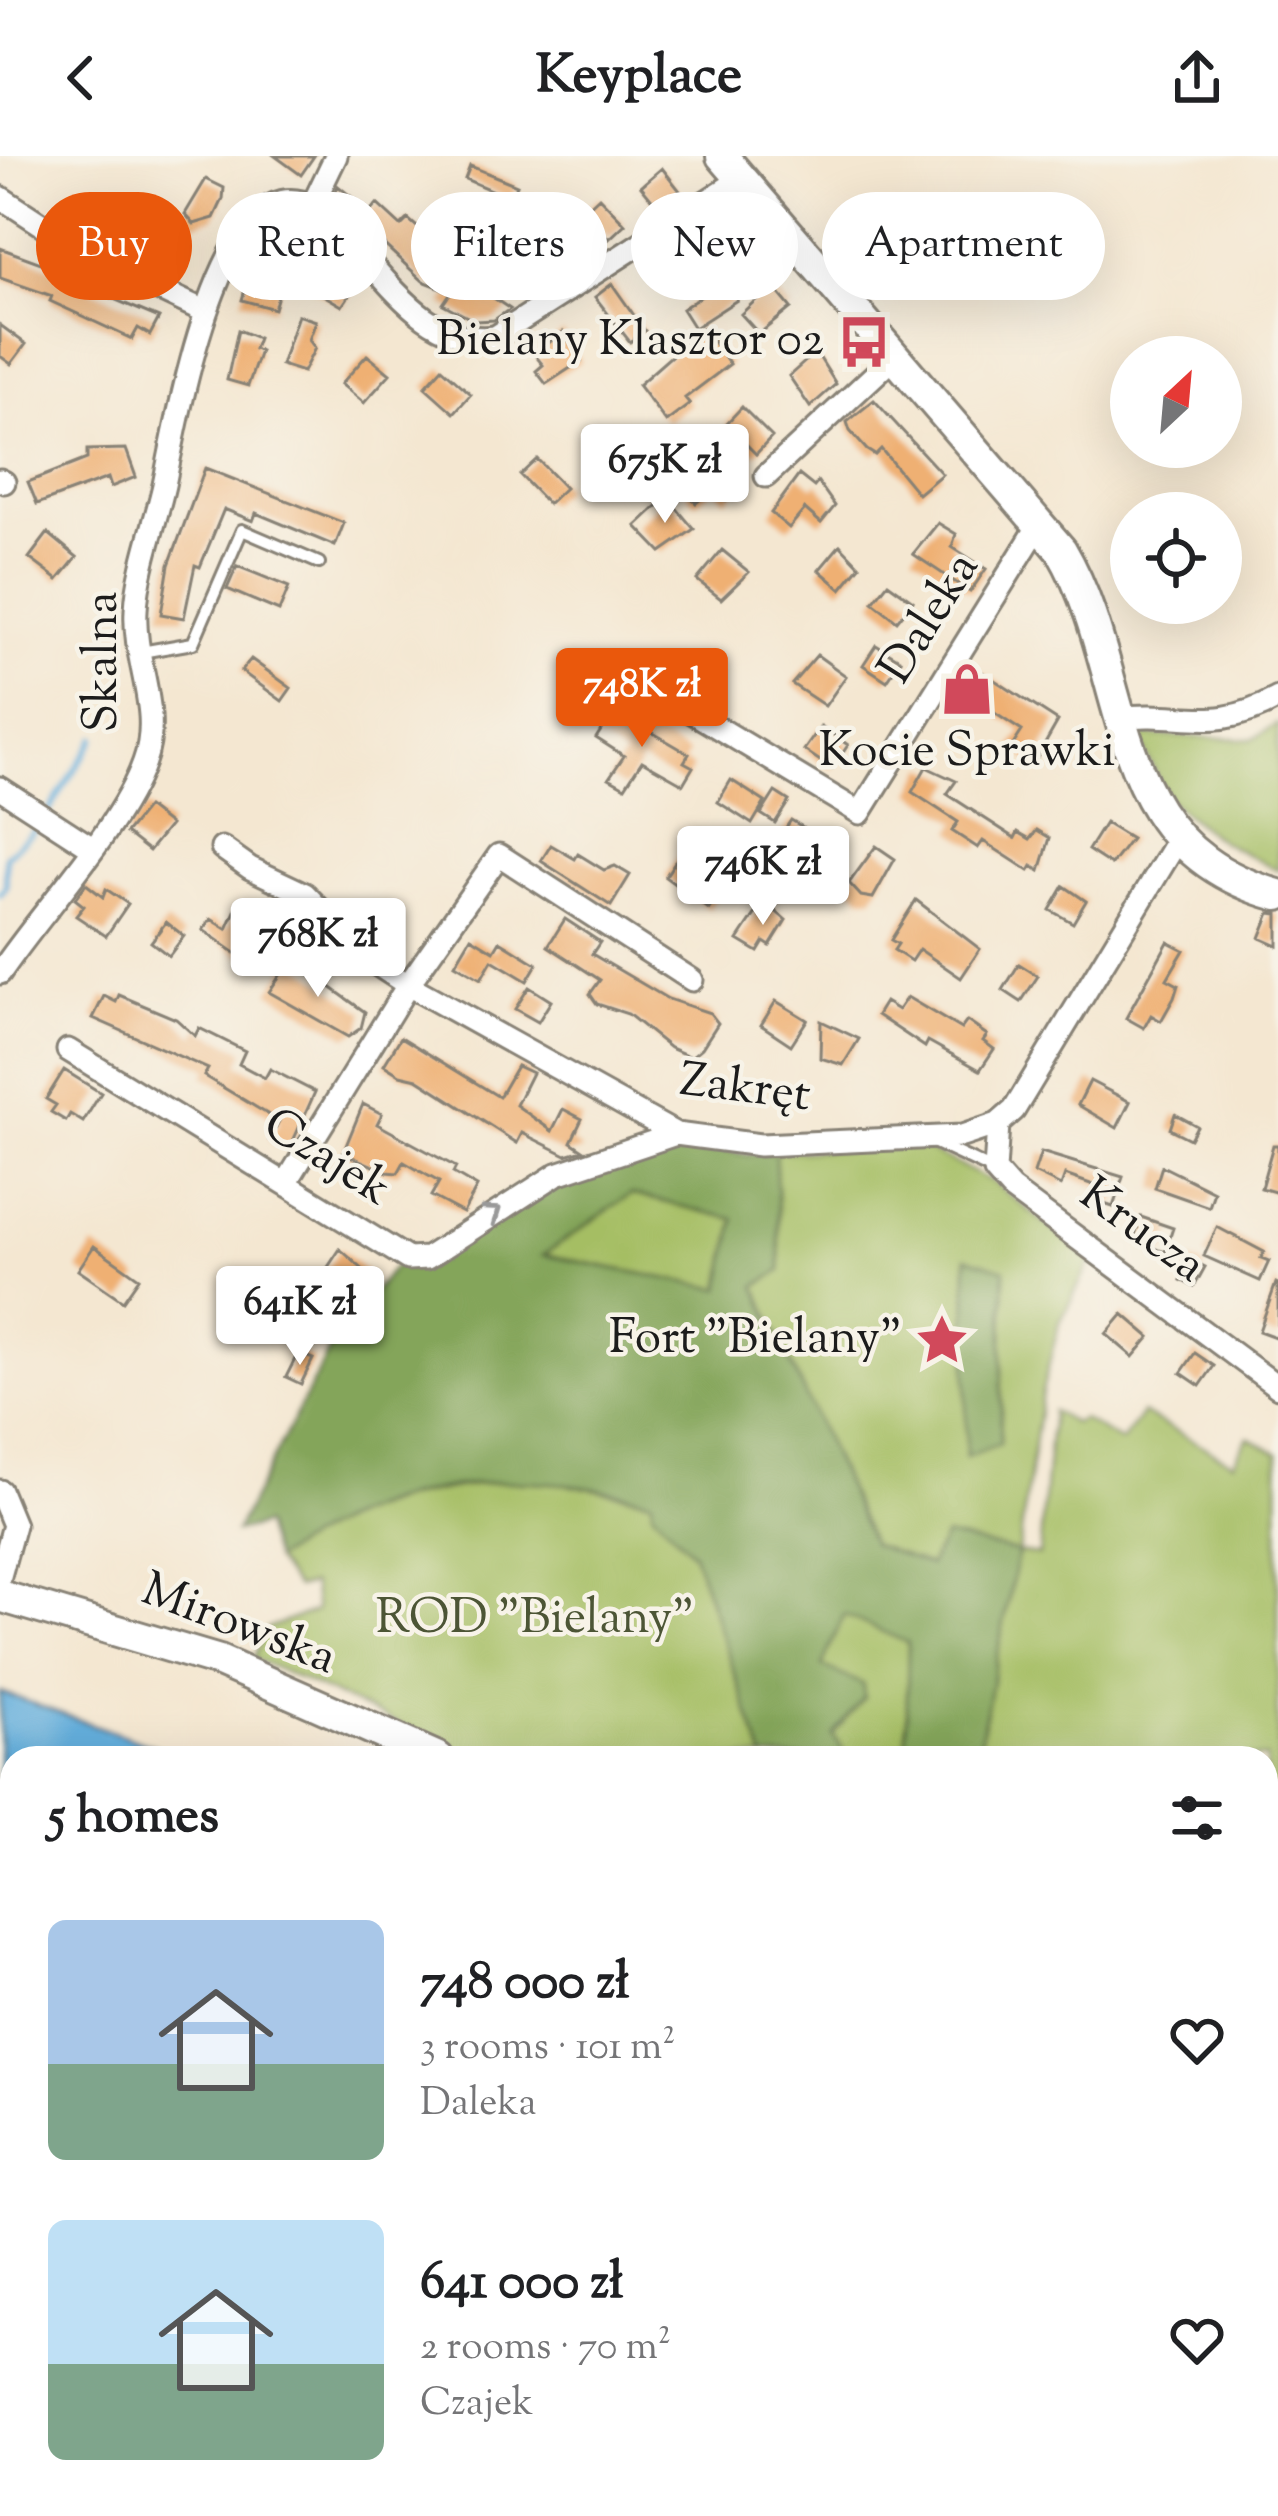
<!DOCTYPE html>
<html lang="en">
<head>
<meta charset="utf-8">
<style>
	body { margin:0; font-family:"Sorts Mill Goudy",serif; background:#f2f2f2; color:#202124; height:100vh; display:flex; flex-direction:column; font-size:45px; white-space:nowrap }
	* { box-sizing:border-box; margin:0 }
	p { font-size:39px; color:#757577 }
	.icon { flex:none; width:66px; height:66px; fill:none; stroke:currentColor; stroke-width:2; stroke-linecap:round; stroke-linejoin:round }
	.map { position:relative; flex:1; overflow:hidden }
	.side { position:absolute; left:0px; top:1590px; width:1278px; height:771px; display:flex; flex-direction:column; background:#fff; border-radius:36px 36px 0 0; box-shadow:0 12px 48px #0002 }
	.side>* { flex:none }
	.top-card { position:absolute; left:36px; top:36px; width:1206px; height:108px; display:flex; gap:24px }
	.needle { width:78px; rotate:26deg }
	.tools { position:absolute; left:1110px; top:180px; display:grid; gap:24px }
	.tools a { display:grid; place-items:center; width:132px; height:132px; border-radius:50%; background:#fff; box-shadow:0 12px 48px #0002; font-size:60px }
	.price { position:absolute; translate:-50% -102px; padding:0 27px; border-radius:12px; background:#fff; color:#222; font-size:39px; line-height:78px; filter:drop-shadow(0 3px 6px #0008) }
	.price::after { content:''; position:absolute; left:50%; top:72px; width:36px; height:27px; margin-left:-18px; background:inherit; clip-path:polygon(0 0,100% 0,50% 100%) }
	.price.current { background:#ea580c; color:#fff }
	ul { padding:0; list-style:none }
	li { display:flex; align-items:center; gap:36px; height:300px; padding:0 48px }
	li span { display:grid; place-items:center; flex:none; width:336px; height:240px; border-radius:18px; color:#555 }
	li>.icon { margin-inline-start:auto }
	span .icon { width:144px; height:144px; fill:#fffc; stroke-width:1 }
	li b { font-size:51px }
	h2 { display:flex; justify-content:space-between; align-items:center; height:144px; padding:0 48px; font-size:51px }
	.pill { padding:0 42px; border-radius:54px; background:#fff; box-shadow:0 12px 48px #0002; font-size:42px; line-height:108px }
	.pill.current { background:#ea580c; color:#fff }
	header { display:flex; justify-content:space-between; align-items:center; height:156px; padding:0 48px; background:#fff; font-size:54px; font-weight:700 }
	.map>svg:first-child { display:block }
	.green { fill:#a5be64; stroke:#606d40; stroke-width:3; fill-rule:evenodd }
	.forest { fill:#84a55a; stroke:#50603b; stroke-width:3; fill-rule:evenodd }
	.water { fill:#64aedc; stroke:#40657c; stroke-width:3 }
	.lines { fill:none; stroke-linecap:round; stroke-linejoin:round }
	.stream { stroke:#64aedc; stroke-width:6 }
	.building { fill:#efb073 }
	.lane-casing { stroke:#888276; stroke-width:16 }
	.street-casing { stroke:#888276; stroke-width:27 }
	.secondary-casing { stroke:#888276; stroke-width:36 }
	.lane { stroke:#fff; stroke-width:10 }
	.street { stroke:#fff; stroke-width:21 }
	.secondary { stroke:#fff; stroke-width:30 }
	.oneway { stroke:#999 }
	.labels { text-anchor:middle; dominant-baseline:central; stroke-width:9; stroke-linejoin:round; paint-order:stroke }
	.poi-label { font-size:48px; fill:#1c1c1c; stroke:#f7f3e8; text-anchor:end }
	.street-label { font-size:48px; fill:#1c1c1c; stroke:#f7f3e8 }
	.park-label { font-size:48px; fill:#4c5535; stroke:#f7f3e8 }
</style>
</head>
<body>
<header><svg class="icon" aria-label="back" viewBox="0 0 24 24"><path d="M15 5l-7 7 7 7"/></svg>Keyplace<svg class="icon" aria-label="share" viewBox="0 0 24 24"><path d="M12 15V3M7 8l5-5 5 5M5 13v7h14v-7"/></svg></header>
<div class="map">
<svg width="1278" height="2360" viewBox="0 0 1278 2360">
	<rect width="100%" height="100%" fill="#f7f3e8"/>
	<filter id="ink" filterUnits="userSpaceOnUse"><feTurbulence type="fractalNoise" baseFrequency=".00833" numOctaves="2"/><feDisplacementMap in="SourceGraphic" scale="24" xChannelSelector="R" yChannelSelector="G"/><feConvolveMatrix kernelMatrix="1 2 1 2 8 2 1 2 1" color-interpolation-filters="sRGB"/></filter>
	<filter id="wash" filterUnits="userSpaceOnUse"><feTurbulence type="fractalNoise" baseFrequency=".004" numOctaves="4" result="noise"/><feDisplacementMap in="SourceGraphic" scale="48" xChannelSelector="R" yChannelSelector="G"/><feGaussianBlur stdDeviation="2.7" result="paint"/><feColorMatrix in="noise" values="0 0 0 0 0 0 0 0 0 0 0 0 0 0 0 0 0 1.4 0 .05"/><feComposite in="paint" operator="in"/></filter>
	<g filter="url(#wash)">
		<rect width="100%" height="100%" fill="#f4e7d1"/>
		<path class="green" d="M1278,568V714L1222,686L1169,645L1137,579L1252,583Z
			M920,990L993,1026L1092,1104L1059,1168L1042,1236L1018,1396L1039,1399L1052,1255L1073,1267L1082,1263L1122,1286L1142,1257L1233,1306L1248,1281L1278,1297V1736L1266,1741V1602H994L978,1595L1018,1396L930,1410L872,1388L756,1129L781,1115L775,996ZM967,1102L1004,1114L1000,1287L966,1300Z
			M631,1038L735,1063L721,1133L541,1098Z
			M544,1322L652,1344V1355L693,1397L764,1602H474L253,1502L267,1472L316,1455L312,1428L296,1432L274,1404C364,1343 437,1331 544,1322Z
			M843,1458L908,1487L906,1602H848L833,1579L864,1542L821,1511Z
			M0,2207L12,2211V2349H446L482,2360H0Z"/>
		<path class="forest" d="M685,985L748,999L775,996L781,1115L756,1130L872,1388L929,1409L945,1380L1018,1396L978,1595L994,1602H906L908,1487L844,1459L822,1510L863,1528L864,1542L833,1579L848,1602H764L693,1397L652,1355V1344C514,1308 392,1324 274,1404L263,1369L235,1376L340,1174L396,1109L414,1112L527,1038ZM631,1038L735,1063L721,1133L543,1099Z
			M967,1101L1005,1113L1000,1288L966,1301Z
			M1278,1736V1828H1266V1741Z
			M1278,1911V2006L1266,2005V1912Z"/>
		<path class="water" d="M0,1536L187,1602H12V1746L0,1744Z
			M0,1925L12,1927V2064L0,2071Z
			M1266,2105L1278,2106V2249L1266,2250Z"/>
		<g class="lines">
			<path class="stream" d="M49,655L95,582
				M0,738L6,731V700L41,668"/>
		</g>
		<g id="blocks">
			<path class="building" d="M275,0H314L301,19Z
				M470,10L517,29L511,43L465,23Z
				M662,12L680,35L659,52L641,30Z
				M206,23L224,32L223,43L214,62L194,68L185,58Z
				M338,30L370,56L377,48L401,70L408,63L438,89L433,94L442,100L438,105L510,153L494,164L475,165L443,148L451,136L423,125L346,53L331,46Z
				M599,41L625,68L609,83L584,55Z
				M712,71L740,111L724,123L737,144L694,172L682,153L706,137L677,95Z
				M546,89L577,99L572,114L566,118L539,109Z
				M0,92L60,114L62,110L89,122L85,131L159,162L150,179L138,172L132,183L50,145L52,140L0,122Z
				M254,102L286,112L274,153L242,144Z
				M324,106L355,131L342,150L311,132V115Z
				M612,128L645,175L630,186L595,141Z
				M772,129L791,152L759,178L741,158Z
				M298,159L316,165L309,184L315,192L303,216L281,209Z
				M0,169L26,188L11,208L0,200Z
				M703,172L730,208L685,242L690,248L666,266L638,229Z
				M238,174L258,182L254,193L260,195L248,230L227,224Z
				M563,176L581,205L546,228L536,215L543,209L534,198Z
				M816,196L836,228L810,251L789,220Z
				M367,199L390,218L364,247L341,228Z
				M442,212L471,238L454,257L425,231Z
				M874,244L942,318L918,338L881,293L875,299L867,294L850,275L847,266Z
				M742,251L772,281L756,298L726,268Z
				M639,279L660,304L643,319L621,294Z
				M704,292L739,330L726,344L714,332L696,347L687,338L701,323L687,309Z
				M126,293L136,321L111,331L108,322L37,348L28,326L87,303V294Z
				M537,303L565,332L548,348L520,319Z
				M205,312L344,367L335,390L256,357L253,365L224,353L200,411L195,409L184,462L161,458L169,409Z
				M799,319L814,331L818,326L835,350L821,367L805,353L789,372L771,357Z
				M667,341L694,373L661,396L636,370Z
				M938,367L956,378L952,391L986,413L970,436L913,398Z
				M48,377L77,401L58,424L29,402Z
				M840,389L860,410L841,433L819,414Z
				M722,394L749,416L721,443L697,424Z
				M237,410L289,431L279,455L227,433Z
				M888,427L913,445L897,465L873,446Z
				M876,489L901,504L887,525L863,509Z
				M817,499L846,520L825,550L792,528Z
				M251,503L291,532L282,545L241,515Z
				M979,514L1058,565L1034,607L1011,592L1022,575L964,537Z
				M614,554L689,598L684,606L693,611L683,628L642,605L625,631L609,622L624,600L596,582Z
				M821,570L848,589L832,613L804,594Z
				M926,611L956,625L947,638L1015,682L1018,676L1030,683L1037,674L1050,682L1040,715L1032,710L1029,715L983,685L978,692L952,675L958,666L912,636Z
				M731,624L765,646L752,668L718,646Z
				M775,636L789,645L775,667L761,658Z
				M147,651L170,669L149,695L126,677Z
				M791,664L826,685L811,710L783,693L787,687L779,682Z
				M1105,667L1131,683L1111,709L1088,694Z
				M551,689L575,703L578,698L604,714L615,710L630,719L611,750L541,705Z
				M876,690L895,703L873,742L861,740L849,727Z
				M682,695L708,705L726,726L709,753L665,721Z
				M86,728L103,741L106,733L128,748L106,780L76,760L84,750L75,743Z
				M1064,730L1086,745L1073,767L1050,754Z
				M916,744L980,793L961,822L919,793L911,805L894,794L898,788L891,784Z
				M764,745L786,764L770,790L764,786L758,796L738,784Z
				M236,753L260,770L241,801L203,774L211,763L227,773Z
				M1270,757L1278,758V790L1260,782Z
				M565,763L600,786L592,798L668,843L710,857L718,867L702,892L691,901L670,892L628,858L597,848L590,838L600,824L548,790Z
				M166,766L184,780L169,800L151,786Z
				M471,781L494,795L500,785L537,808L527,825L492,804L481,823L455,808Z
				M1168,786L1184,794L1167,823L1178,829L1174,842L1161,865L1151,859L1144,872L1126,862Z
				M291,803L365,856L361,872L348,881L269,836Z
				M1019,808L1038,820L1021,846L1003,834Z
				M529,831L551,845L538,866L515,853Z
				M119,839L176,863L195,880L199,872L245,895L239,908L265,922L270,913L315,936L289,994L269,984L279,965L204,920L208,913L93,862L104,840L116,846Z
				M907,841L961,873L967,865L987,879L983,885L994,893L980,914L928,885L925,891L877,859L885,846L898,854Z
				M776,845L807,864L791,889L761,869Z
				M821,865L859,883L843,909L820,902Z
				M401,881L499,941L517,910L532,917L516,949L552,975L563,953L582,963L571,986L583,994L566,999L522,977L517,987L417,923L400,919L384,909Z
				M64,914L101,937L83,966L70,958L66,965L51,956L56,949L46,943Z
				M1090,925L1130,946L1117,972L1078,949Z
				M363,948L382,958L377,968L456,1011L453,1017L477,1031L463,1057L431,1040L439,1026L404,1006L398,1017L387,1016L343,997Z
				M1175,958L1197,970L1190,983L1170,973Z
				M1273,989H1278V1037L1261,1032Z
				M1041,996L1123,1021L1113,1051L1098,1046L1102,1032L1065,1019L1061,1030L1034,1017Z
				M1162,1010L1214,1036L1209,1051L1155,1032Z
				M1141,1061L1173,1072L1165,1096L1133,1085Z
				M1217,1071L1264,1096L1261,1102L1269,1105L1260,1125L1204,1100Z
				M94,1090L139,1122L123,1145L78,1114Z
				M340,1093L368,1118L351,1144L320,1123Z
				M1191,1104L1205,1111L1194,1131L1181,1124Z
				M1276,1127L1278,1128V1182L1259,1175Z
				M1123,1158L1150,1181L1133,1201L1106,1178Z
				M298,1197L313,1203L301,1228L286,1221Z
				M1195,1197L1214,1210L1200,1230L1181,1217Z"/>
		</g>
	</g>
	<g filter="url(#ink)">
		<use href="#blocks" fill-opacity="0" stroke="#888276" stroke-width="3"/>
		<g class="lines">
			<g class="lane-casing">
				<path id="lane" d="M141,496L193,487L242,374L319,407
					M933,986L995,1015
					M0,1913L12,1915
					M1266,2102H1278"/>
			</g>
			<g class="street-casing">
				<path id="street" d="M0,41L93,102L202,154
					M312,50L336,0
					M766,320L896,199
					M0,324L4,326
					M667,541L860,657L1041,366
					M1117,562C1185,553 1211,579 1278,542
					M0,632L91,691
					M222,692L250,712L305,738L367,802L408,829L676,978L760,989L962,980L998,968L1014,954L1180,680
					M0,817C40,757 121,672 144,606C163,554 133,508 136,454C138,413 155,369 164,329C175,277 220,2 312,50C373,92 412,192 495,181L741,23
					M68,894L408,1103L427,1102L557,1018L676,978
					M998,968L995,1015L1011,1033L1278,1231
					M286,1027L408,829L499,699L692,824
					M0,1335L14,1369L0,1420"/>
			</g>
			<g class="secondary-casing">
				<path id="secondary" d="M722,0L1061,394C1135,519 1100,690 1278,739
					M0,1440L219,1505L438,1602
					M1266,1886H1278"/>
			</g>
			<use href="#lane" class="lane"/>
			<use href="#street" class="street"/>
			<use href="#secondary" class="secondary"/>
		</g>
		<defs><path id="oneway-chevron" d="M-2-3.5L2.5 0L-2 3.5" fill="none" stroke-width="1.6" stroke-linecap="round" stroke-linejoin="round" transform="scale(3)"/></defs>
		<use class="oneway" href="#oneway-chevron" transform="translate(493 1057) rotate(-35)"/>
	</g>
	<defs>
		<g id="bus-bare" transform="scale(4.14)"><path d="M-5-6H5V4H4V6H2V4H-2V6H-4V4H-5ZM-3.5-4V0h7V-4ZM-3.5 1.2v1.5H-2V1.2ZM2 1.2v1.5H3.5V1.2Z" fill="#d1495b" stroke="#f7f3e8" stroke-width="2.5" paint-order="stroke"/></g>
		<g id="shop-bare" transform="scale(4.14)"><path d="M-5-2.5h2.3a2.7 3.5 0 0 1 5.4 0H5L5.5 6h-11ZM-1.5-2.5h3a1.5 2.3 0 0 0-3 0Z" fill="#d1495b" stroke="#f7f3e8" stroke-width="2.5" paint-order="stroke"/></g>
		<g id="sight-bare" transform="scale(4.14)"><path d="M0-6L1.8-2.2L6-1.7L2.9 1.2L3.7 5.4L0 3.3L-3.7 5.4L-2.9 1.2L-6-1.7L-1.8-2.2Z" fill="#d1495b" stroke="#f7f3e8" stroke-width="2.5" paint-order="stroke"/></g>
	</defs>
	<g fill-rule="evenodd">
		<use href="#bus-bare" x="864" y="186"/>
		<use href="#shop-bare" x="967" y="533"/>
		<use href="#sight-bare" x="942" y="1184"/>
	</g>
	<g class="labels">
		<g class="poi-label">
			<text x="824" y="186">Bielany Klasztor 02</text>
			<text x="967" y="597" text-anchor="middle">Kocie Sprawki</text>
			<text x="902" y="1184">Fort "Bielany"</text>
		</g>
		<g class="street-label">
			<text transform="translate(931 463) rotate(-58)">Daleka</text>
			<text transform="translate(104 506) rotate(-90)">Skalna</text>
			<text transform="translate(745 934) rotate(7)">Zakręt</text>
			<text transform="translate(326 1003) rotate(32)">Czajek</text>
			<text transform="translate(1141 1076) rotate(36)">Krucza</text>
			<text transform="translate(238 1470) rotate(21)">Mirowska</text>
		</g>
		<g class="park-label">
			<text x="535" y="1464">ROD "Bielany"</text>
		</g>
	</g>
</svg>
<div class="tools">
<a><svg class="needle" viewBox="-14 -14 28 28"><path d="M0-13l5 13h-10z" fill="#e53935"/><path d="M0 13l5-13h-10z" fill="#757577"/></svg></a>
<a><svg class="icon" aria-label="locate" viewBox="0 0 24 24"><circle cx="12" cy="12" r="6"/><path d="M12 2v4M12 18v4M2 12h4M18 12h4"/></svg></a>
</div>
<b class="price" style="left:665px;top:370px">675K zł</b>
<b class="price current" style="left:642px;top:594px">748K zł</b>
<b class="price" style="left:763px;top:772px">746K zł</b>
<b class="price" style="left:318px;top:844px">768K zł</b>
<b class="price" style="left:300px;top:1212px">641K zł</b>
<div class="top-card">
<a class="pill current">Buy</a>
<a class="pill">Rent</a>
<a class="pill">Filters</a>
<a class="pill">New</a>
<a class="pill">Apartment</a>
</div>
<section class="side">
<h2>5 homes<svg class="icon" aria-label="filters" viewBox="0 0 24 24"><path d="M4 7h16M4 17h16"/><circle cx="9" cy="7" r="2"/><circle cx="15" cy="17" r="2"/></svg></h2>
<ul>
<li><span style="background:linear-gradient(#a9c7e8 60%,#7fa58c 0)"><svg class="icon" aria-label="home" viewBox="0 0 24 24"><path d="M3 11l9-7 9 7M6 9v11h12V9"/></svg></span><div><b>748 000 zł</b><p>3 rooms · 101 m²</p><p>Daleka</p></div><svg class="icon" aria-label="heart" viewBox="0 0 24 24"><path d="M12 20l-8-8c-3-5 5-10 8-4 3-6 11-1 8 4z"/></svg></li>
<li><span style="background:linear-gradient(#bfe0f5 60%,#7fa58c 0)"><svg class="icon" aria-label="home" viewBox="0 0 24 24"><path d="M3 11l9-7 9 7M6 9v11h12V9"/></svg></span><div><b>641 000 zł</b><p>2 rooms · 70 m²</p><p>Czajek</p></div><svg class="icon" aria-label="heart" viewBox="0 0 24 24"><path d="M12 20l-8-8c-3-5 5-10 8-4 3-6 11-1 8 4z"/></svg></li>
</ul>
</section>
</div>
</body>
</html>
